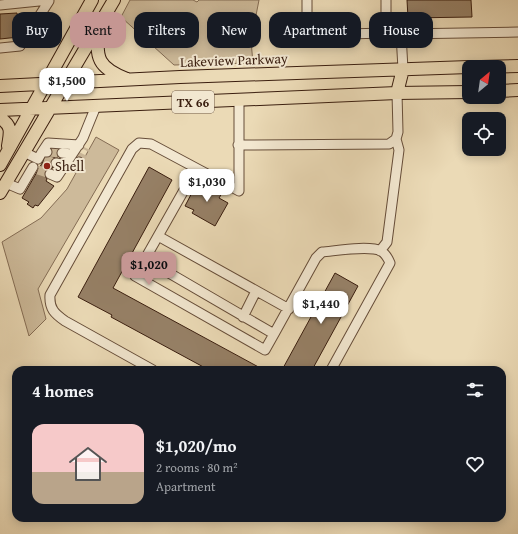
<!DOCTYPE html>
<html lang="en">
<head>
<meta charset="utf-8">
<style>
	body { margin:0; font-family:"Gentium Book Plus",serif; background:#242831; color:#f1f3f6; height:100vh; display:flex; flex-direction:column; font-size:15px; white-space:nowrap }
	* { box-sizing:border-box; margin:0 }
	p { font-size:13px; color:#9ea1a6 }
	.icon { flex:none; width:22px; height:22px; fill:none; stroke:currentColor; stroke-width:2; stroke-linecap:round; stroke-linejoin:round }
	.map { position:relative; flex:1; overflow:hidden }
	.panel { position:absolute; left:12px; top:366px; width:494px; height:156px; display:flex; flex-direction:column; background:#171b24; border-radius:12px; box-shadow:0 2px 10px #0003 }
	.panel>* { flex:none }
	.hud { position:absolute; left:12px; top:12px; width:494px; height:36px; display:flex; gap:8px }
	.needle { width:26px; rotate:29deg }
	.tools { position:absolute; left:462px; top:60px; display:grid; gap:8px }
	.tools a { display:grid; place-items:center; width:44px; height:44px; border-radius:8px; background:#171b24; box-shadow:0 2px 10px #0003; font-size:20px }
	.price { position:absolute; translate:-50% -34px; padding:0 9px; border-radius:8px; background:#fff; color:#222; font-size:13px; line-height:26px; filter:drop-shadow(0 1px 2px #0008) }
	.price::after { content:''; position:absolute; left:50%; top:24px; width:12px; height:9px; margin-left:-6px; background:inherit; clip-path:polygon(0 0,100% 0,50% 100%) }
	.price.active { background:#c59692; color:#111 }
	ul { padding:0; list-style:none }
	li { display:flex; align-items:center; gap:12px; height:100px; padding:0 20px }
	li+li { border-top:1px solid #363941 }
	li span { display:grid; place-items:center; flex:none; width:112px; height:80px; border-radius:12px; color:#555 }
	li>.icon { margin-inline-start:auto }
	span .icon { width:48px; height:48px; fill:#fffc; stroke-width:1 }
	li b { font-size:17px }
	h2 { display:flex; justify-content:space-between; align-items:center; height:48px; padding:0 20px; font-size:17px }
	.pill { padding:0 14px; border-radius:12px; background:#171b24; box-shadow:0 2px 10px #0003; font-size:14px; line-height:36px }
	.pill.active { background:#c59692; color:#111 }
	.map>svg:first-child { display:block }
	.green { fill:#cdba9a; stroke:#846c54 }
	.building { fill:#968066; stroke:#3a1e0f }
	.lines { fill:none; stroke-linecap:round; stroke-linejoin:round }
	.minor-tunnel { stroke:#c8b495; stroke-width:9; stroke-dasharray:9 4.5; stroke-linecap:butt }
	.minor-casing { stroke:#664d39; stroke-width:11 }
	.major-casing { stroke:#3a1e0f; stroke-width:14 }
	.minor { stroke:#f2e7d0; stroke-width:9 }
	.major { stroke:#ebdab6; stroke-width:12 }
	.poi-dot { fill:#8f2418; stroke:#f2e7d0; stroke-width:1.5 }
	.labels { text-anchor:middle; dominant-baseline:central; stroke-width:4; stroke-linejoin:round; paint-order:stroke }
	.shield { fill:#f2e7d0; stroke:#715a49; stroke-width:1 }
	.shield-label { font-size:13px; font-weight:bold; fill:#3a1e0f }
	.street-label { font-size:14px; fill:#3a1e0f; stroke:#f2e7d0 }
	.poi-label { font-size:14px; fill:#3a1e0f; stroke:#f2e7d0; text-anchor:start }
</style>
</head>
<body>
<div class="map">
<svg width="518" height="534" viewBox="0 0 518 534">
	<rect width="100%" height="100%" fill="#ebdab6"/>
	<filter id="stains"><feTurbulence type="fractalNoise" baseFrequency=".005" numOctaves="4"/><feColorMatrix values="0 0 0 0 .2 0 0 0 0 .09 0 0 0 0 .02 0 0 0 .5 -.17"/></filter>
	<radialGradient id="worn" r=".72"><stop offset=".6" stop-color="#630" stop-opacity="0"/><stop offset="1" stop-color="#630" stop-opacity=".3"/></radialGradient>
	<path class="green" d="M130,0H193L197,2L199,0H259L251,41L253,63L174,65L121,17Z
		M96,137L119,150L38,289L46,319L29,336L2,242L41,218L67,189Z"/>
	<path class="building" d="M407,0H471L472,17L408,18Z
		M17,13L19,37L0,39V14Z
		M52,149L57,150L56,153L58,157H55L51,159L50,164L53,168L47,169L44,174L47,179L46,181L54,186L38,206L35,205L33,208L27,204L29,202L22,198L45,158L52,155Z
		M149,167L172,180L113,288L264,370H209L111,317L112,315L78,297Z
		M210,182L224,190L219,198L228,203L215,226L192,213L194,210L185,206L196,185L206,190Z
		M335,273L358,286L312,370H282Z"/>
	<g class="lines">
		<path class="minor-tunnel" d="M49,152L62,153
			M44,160L56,163
			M79,162L86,148
			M38,170L50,174"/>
		<g class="minor-casing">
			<path id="minor" d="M307,0V35L386,33
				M386,0V33L401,34L403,69
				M0,5L49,0
				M401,34L518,32
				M0,48L20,46L49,1
				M238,145L389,144L396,139L398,132L397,93
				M24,152L38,159L42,152H47
				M42,152L48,143L79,145
				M62,153L72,154
				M56,163L75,167L79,162
				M196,169L145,259L274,334L316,258L322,252C335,251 369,245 381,251C386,254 388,258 390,263L331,370
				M50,174L57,177L83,138L96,106
				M6,183L20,189L33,167
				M158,236L289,309
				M380,251L387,242L399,150L396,139
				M145,259L135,276L265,350L274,334
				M243,317L256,291
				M153,370L65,321C55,314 49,309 50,295L132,149L139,143L151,144L239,191V100"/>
		</g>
		<g class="major-casing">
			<path id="major" d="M99,29C95,58 98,68 127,79
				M481,67L518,66
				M0,86L180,77L469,67
				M499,91L518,90
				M397,93L403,69
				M0,110L397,93L469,92
				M0,118C13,126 10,133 8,146
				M0,165L92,0
				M0,193L114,0"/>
		</g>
		<use href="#minor" class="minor"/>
		<use href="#major" class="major"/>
	</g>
	<circle class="poi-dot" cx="47" cy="166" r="4"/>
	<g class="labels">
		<rect class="shield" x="172" y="91" width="42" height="22" rx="3"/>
		<g class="shield-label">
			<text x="193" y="102">TX 66</text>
		</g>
		<g class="street-label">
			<text transform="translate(234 60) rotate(-2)">Lakeview Parkway</text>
		</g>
		<g class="poi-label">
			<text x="55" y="166">Shell</text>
		</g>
	</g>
	<rect width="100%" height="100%" filter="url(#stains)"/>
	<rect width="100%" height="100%" fill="url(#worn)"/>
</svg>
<div class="tools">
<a><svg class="needle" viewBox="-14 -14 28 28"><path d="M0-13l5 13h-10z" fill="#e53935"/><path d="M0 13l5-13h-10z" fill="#9ea1a6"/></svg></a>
<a><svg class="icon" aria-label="locate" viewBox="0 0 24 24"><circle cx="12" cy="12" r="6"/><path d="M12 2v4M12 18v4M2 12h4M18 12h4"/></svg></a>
</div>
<b class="price" style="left:67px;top:102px">$1,500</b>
<b class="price" style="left:207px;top:203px">$1,030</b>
<b class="price active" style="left:149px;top:286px">$1,020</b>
<b class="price" style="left:321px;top:325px">$1,440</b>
<div class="hud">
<a class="pill">Buy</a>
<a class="pill active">Rent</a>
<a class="pill">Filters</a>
<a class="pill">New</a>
<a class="pill">Apartment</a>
<a class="pill">House</a>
</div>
<section class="panel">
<h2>4 homes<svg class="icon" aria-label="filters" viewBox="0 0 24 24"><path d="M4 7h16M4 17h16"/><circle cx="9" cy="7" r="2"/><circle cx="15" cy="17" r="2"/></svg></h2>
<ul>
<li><span style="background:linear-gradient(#f6c9c9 60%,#b9a48a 0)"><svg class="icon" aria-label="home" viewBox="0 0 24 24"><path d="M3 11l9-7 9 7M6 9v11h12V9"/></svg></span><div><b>$1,020/mo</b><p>2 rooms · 80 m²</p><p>Apartment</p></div><svg class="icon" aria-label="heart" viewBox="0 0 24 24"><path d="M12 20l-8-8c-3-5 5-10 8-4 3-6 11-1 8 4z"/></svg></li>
</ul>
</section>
</div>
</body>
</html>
